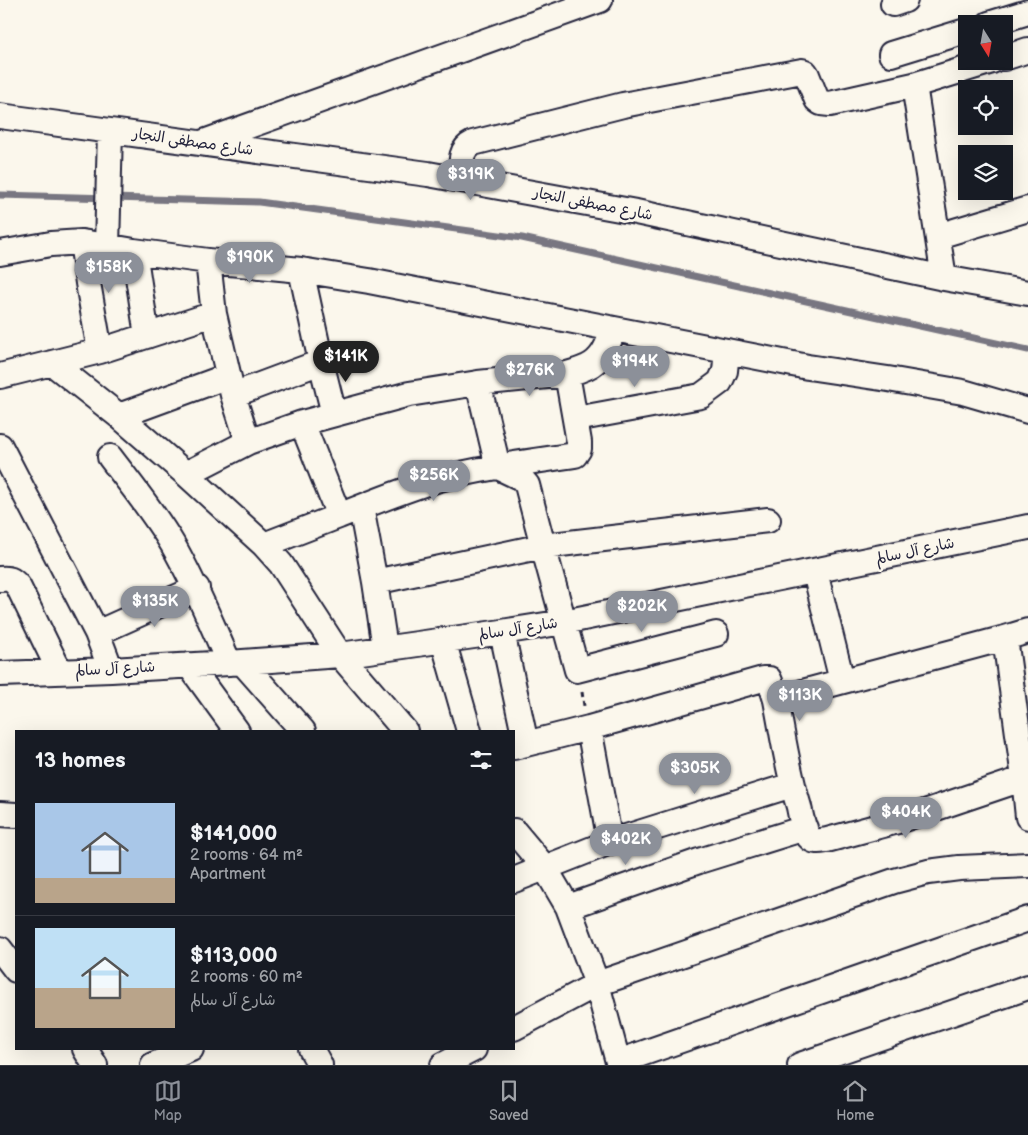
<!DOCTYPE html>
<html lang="en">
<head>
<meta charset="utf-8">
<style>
	body { margin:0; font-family:"Balsamiq Sans","Playpen Sans Arabic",sans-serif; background:#20242c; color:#f1f3f6; height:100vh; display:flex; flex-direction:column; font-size:19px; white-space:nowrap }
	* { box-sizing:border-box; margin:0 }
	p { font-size:16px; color:#9ea1a6 }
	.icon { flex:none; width:28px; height:28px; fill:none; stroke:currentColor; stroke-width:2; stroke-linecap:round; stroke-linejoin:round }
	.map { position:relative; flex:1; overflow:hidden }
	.side { position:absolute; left:15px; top:730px; width:500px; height:320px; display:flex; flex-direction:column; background:#171b24; border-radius:0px; box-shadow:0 5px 20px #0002 }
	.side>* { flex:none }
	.needle { width:32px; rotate:169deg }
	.controls { position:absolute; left:958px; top:15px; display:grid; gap:10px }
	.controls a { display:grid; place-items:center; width:55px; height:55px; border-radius:0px; background:#171b24; box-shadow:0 5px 20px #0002; font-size:25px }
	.price { position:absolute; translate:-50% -42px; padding:0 11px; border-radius:18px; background:#8c9099; color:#fff; font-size:16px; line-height:32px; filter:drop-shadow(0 1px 2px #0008) }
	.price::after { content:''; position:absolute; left:50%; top:30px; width:15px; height:11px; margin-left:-8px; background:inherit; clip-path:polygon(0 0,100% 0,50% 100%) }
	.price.active { background:#222; color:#fff }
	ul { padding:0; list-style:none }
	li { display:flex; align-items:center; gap:15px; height:125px; padding:0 20px }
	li+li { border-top:1px solid #363941 }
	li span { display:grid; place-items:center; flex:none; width:140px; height:100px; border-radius:0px; color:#555 }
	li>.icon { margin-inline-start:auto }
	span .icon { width:60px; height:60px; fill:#fffc; stroke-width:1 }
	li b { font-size:21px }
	h2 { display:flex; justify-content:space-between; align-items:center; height:60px; padding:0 20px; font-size:21px }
	.menu { display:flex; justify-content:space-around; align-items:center; height:70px; border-top:1px solid #363941; background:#171b24; font-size:14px; color:#9ea1a6 }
	.menu a { display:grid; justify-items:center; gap:2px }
	.menu .active { color:#8c9099 }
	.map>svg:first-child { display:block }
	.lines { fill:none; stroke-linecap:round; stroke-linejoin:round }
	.stream { stroke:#787681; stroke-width:7 }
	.minor-casing { stroke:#22223b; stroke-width:28 }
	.path { stroke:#22223b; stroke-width:3; stroke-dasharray:5 4; stroke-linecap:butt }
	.minor { stroke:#fbf7ec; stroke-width:24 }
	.labels { text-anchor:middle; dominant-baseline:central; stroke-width:5; stroke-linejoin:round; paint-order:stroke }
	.street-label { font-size:15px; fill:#22223b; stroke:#fbf7ec }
</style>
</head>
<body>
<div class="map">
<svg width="1028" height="1065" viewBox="0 0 1028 1065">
	<rect width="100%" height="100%" fill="#fbf7ec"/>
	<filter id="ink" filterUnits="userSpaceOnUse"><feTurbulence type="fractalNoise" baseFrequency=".02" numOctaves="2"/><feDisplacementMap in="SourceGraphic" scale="10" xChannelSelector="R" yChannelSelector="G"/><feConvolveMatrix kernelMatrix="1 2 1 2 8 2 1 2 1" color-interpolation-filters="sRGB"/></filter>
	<g filter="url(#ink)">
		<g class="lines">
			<path class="stream" d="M0,195L259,202L522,238L1028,350"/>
			<g class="minor-casing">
				<path id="minor" d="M893,4L905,0
					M989,24L1028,12
					M891,54L966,31
					M1004,58L1028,50
					M914,85L944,278
					M0,116L428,174L636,212L944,278L1028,293
					M204,142L600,0
					M462,180C462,165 458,150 473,143L623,105L802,71L805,72L807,75L817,100L821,103L830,104L914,85L992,61
					M938,236L1028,209
					M82,242L88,283L100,351
					M107,247L110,131
					M134,251L147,336
					M0,253L51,244L82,242L134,251L208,261
					M301,270L321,362L233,395L214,314L208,261L301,270L369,281L808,367L888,379L963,392L1028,411
					M321,362L334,414
					M52,363L119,416L186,474L264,545L281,564L340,655L405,731
					M567,374C574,372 581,370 587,367C603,360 608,344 614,329
					M0,376L100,351L214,314
					M478,383L498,467
					M233,395L248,442
					M119,416L228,376
					M576,419L701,396L720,382L725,371L727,351
					M0,446L97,633L111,670
					M110,457C132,486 155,514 173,545C195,583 211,623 229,663
					M498,467L521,478L527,485L543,546L577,670L716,634
					M186,474L248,442L302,423L409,394L478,383L567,374L579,442V449L575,455C529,462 480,468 436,480C403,490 371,503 339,516L302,423
					M361,507L375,582L385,648
					M264,545L339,516
					M815,572L842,681
					M0,579C9,578 12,579 18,586L60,672
					M375,582L543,546L768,520
					M1028,631L1005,638L791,695L776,700C783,736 788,772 799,807C801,817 803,829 809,837C814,843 821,841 827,840L898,821L1028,777
					M502,632L526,744
					M97,633L197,588
					M1005,638L1024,778L1028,817
					M443,640L469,731
					M242,662L303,731
					M189,665L237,731
					M0,674L111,670L229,663L340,655L502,632L564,622L1028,527
					M589,728L610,842
					M514,747L589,728L763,679H769L771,684L776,700
					M0,814L16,815
					M805,828L699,861L568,907L597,984L618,1062L1028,919
					M514,831L545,868L568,907
					M514,880L610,842L792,785
					M0,949L16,970
					M514,1028L597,984L894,881L928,872L959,868L1028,865
					M85,1049L95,1065
					M311,1049L320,1065
					M153,1065L191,1049
					M443,1065L474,1049
					M800,1065L1028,987"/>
			</g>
			<path class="path" d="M582,692L584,706"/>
			<use href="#minor" class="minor"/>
		</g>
	</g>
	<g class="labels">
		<g class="street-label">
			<text transform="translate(193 142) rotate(8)">شارع مصطفى النجار</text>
			<text transform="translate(593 204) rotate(11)">شارع مصطفى النجار</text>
			<text transform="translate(915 551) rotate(-12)">شارع آل سالم</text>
			<text transform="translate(518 629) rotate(-9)">شارع آل سالم</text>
			<text transform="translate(115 669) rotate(-3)">شارع آل سالم</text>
		</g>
	</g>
</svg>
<div class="controls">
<a><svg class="needle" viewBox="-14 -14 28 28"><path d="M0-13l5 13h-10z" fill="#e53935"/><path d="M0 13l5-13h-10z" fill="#9ea1a6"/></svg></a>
<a><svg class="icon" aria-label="locate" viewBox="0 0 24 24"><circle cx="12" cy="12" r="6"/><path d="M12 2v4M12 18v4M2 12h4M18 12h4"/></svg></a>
<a><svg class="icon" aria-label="layers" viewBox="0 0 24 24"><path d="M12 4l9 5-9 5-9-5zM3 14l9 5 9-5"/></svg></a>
</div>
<b class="price" style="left:471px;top:201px">$319K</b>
<b class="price" style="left:250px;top:284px">$190K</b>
<b class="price" style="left:109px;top:294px">$158K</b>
<b class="price active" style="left:346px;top:383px">$141K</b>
<b class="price" style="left:635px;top:388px">$194K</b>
<b class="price" style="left:530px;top:397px">$276K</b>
<b class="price" style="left:434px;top:502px">$256K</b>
<b class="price" style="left:155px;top:628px">$135K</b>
<b class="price" style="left:642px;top:633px">$202K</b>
<b class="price" style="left:800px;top:722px">$113K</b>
<b class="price" style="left:695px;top:795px">$305K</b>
<b class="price" style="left:906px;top:839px">$404K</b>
<b class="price" style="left:626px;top:866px">$402K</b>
<section class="side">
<h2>13 homes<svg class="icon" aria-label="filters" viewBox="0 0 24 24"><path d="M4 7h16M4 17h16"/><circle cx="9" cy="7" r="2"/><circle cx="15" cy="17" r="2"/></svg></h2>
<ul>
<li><span style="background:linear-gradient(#a9c7e8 75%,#b9a48a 0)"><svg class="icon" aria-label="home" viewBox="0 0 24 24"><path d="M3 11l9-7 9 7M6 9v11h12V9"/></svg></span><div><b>$141,000</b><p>2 rooms · 64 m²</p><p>Apartment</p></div></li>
<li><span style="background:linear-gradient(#bfe0f5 60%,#b9a48a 0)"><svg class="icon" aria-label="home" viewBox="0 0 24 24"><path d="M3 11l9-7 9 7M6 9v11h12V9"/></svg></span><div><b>$113,000</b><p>2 rooms · 60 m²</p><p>شارع آل سالم</p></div></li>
</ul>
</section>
</div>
<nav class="menu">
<a class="active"><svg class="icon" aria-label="map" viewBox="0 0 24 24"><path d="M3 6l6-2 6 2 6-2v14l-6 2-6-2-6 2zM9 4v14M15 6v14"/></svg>Map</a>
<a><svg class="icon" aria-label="saved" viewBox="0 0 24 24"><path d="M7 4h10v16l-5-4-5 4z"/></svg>Saved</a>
<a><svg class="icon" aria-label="home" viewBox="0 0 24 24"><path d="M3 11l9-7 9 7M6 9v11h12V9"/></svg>Home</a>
</nav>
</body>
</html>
